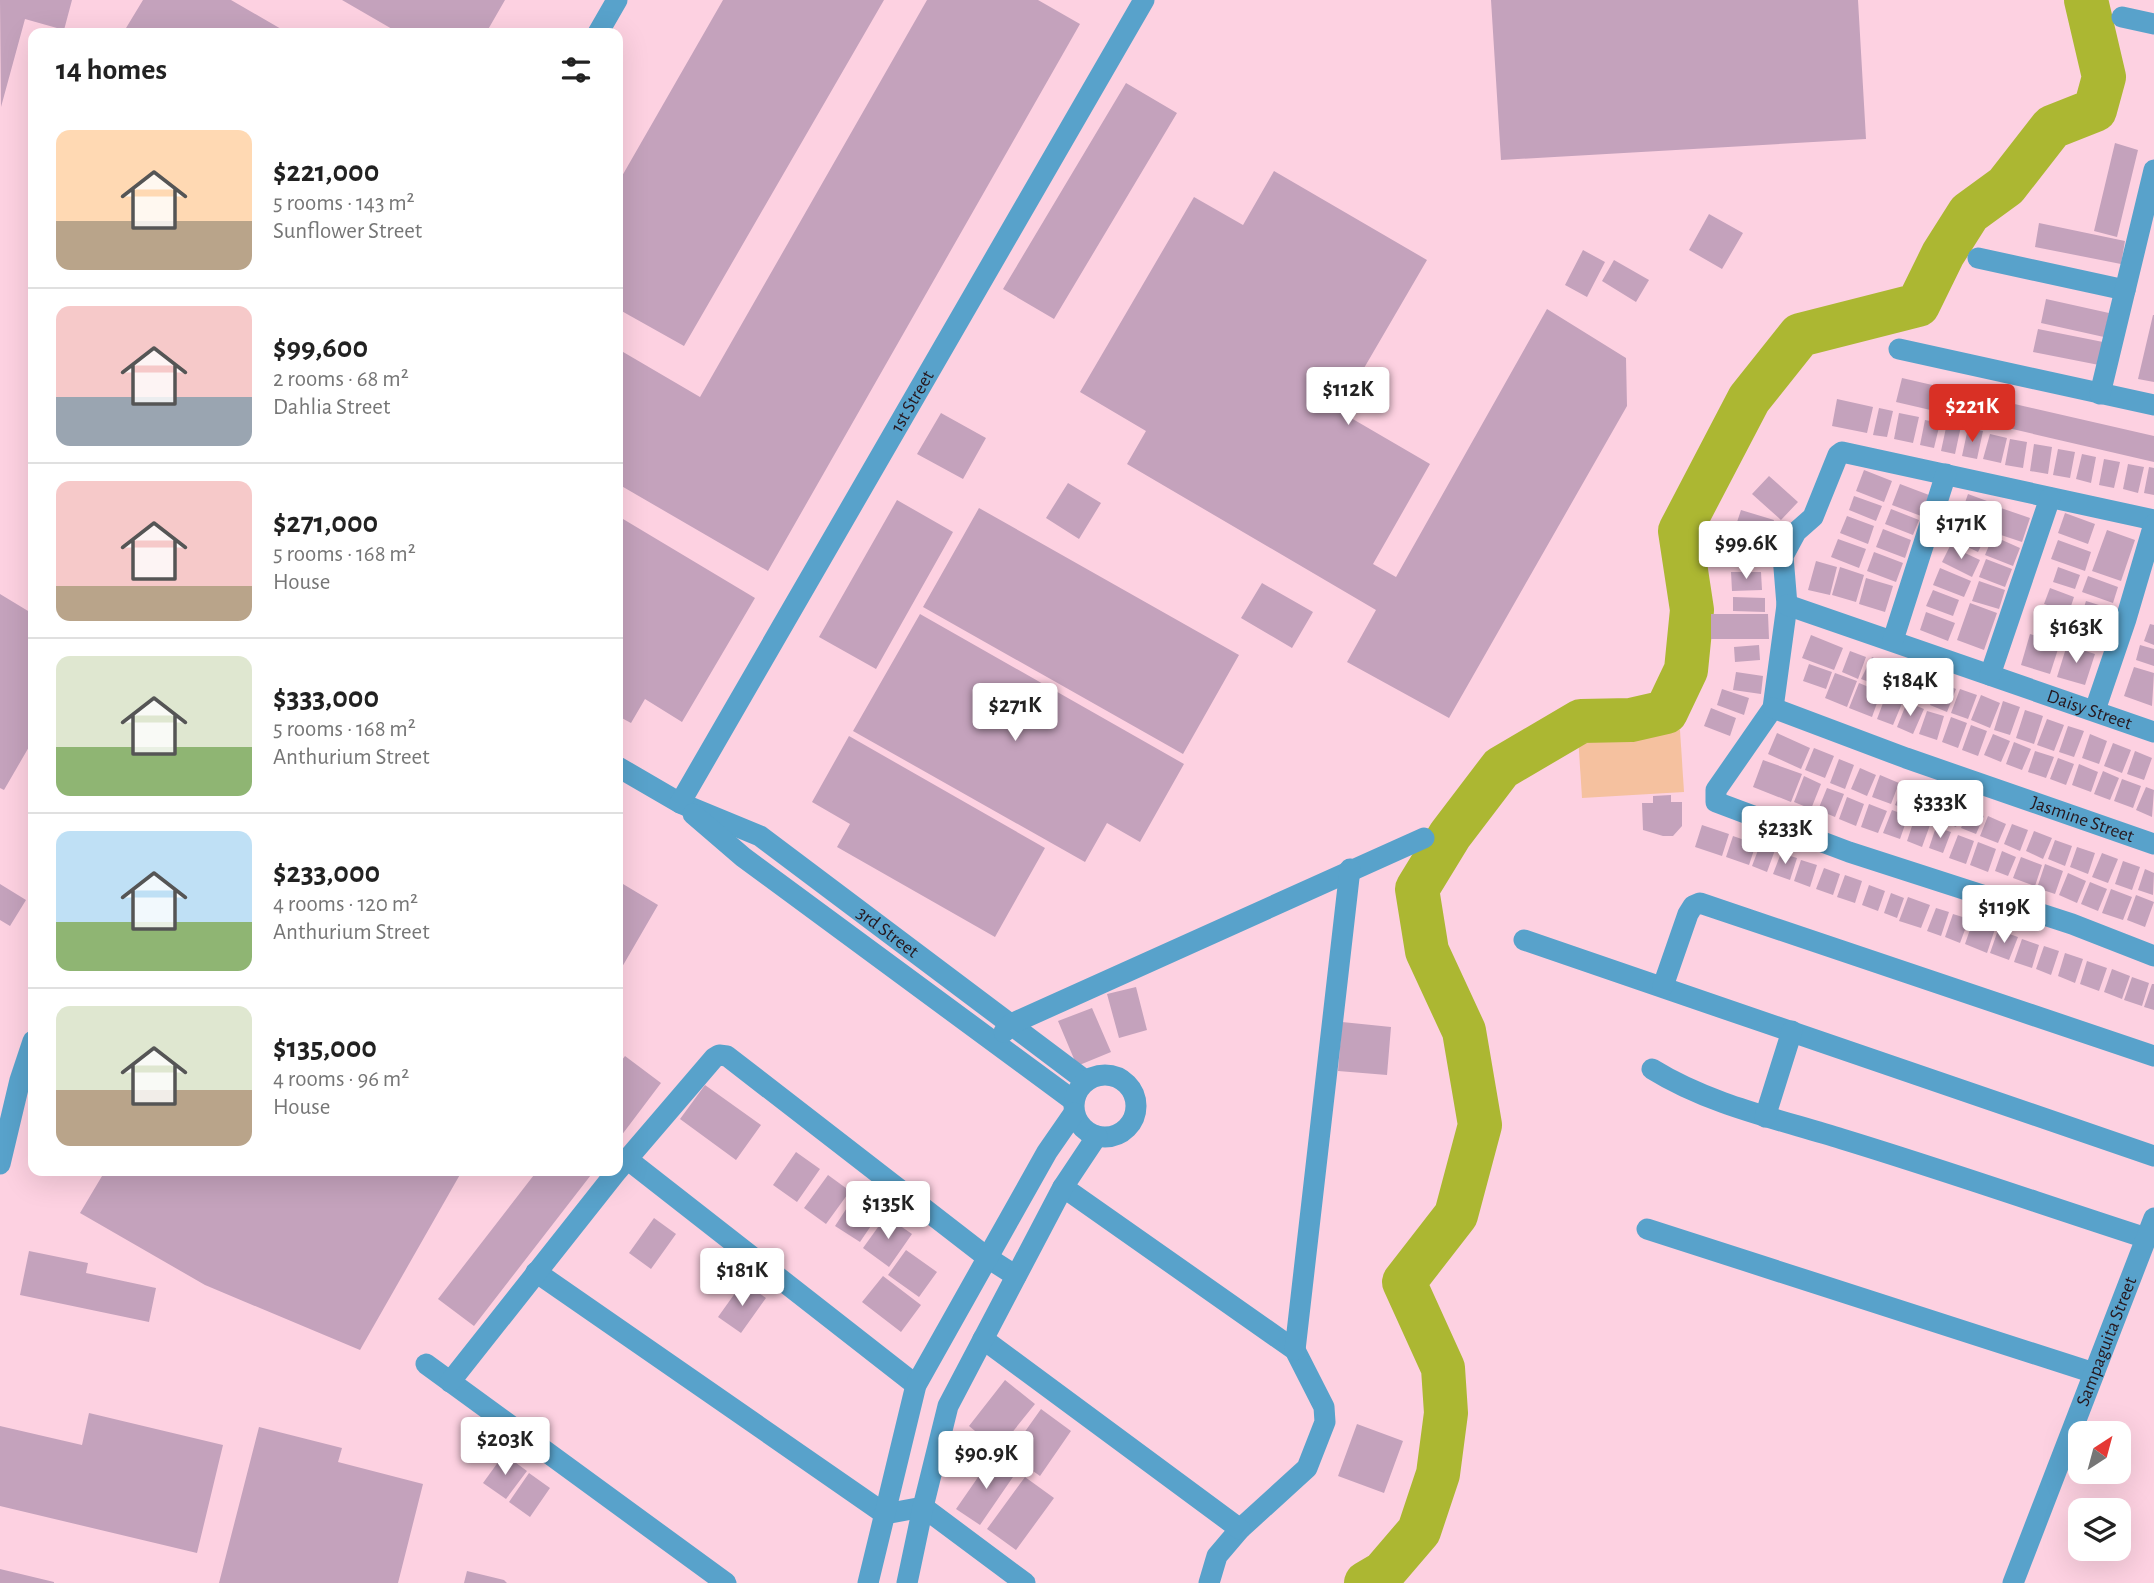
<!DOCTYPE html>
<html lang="en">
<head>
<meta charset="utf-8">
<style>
	body { margin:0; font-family:"Alegreya Sans",sans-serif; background:#f6f6f6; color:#222; height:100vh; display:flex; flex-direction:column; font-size:26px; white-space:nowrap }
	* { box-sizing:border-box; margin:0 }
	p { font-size:23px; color:#767676 }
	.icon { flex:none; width:38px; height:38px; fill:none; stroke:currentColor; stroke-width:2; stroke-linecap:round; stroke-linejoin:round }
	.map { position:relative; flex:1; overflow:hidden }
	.side { position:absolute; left:28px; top:28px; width:595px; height:1148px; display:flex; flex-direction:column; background:#fff; border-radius:14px; box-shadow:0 7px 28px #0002 }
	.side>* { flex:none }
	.needle { width:46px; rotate:36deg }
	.buttons { position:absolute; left:2068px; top:1421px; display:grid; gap:14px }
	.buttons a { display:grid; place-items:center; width:63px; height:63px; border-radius:14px; background:#fff; box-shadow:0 7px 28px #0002; font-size:35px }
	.price { position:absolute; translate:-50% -60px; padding:0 16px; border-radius:7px; background:#fff; color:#222; font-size:23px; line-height:46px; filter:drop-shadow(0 2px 4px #0008) }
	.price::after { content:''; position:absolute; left:50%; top:42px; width:21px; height:16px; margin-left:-10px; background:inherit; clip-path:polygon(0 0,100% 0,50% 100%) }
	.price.selected { background:#d93025; color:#fff }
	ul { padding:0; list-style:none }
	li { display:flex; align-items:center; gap:21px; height:175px; padding:0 28px }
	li+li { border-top:2px solid #e0e0e0 }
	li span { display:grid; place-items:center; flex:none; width:196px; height:140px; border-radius:14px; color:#555 }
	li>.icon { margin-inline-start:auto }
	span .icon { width:84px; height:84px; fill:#fffc; stroke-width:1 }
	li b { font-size:30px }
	h2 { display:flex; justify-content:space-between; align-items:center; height:84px; padding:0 28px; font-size:30px }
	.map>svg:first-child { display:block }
	.green { fill:#f5c19f }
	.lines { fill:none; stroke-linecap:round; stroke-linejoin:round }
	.river { stroke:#acb732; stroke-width:44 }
	.building { fill:#c4a2bc }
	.minor { stroke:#58a2cb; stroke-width:21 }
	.labels { text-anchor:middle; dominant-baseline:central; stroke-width:7; stroke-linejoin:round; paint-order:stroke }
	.street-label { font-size:19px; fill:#26171d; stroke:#ffe4ed }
</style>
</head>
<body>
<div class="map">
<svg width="2154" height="1583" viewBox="0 0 2154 1583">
	<rect width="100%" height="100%" fill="#fdd1e1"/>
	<path class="green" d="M1680,730L1684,792L1582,798L1578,735Z"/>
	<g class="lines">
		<path class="river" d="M1366,1583L1383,1573L1419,1531L1438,1474L1446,1413L1443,1368L1404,1282L1456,1215L1480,1125L1464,1031L1427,951L1417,889L1450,835L1501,768L1581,721L1631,720L1666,712L1686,670L1692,610L1680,531L1749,399L1800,335L1918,305L1943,254L1969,213L2006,186L2052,127L2095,110L2104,77L2086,0"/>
	</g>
	<path class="building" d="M0,0H72L64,30L25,19L1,107Z
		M143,0H231L288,33H123Z
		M342,0H505L486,33H399Z
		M723,0H884L684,346L618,309V183Z
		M927,0H1038L1080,24L768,571L618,484V349L700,397Z
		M1491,0H1858L1866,139L1501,160Z
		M1126,83L1177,113L1054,319L1003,289Z
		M2115,143L2138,150L2117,237L2094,231Z
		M1274,171L1427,260L1339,411L1430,464L1373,564L1396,577L1547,309L1626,358L1627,406L1449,718L1347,662L1376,610L1127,464L1146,431L1080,392L1194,197L1243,225Z
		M1709,214L1743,233L1722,269L1689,250Z
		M2039,223L2125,241L2121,264L2035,247Z
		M1583,250L1605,262L1587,297L1565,285Z
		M1614,260L1649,280L1636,302L1602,281Z
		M2046,299L2109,313L2104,337L2041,323Z
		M2153,315H2154V382L2138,379Z
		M2038,329L2103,342L2099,365L2033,352Z
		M1902,378L2154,436V462L1896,402Z
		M1837,399L1873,407L1867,433L1832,426Z
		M1879,408L1893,411L1887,437L1873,435Z
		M941,413L986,438L963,479L917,454Z
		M1899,413L1919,417L1913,443L1894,439Z
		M1925,420L1940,423L1934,448L1920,445Z
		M1947,423L1961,426L1955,454L1941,451Z
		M1968,428L1983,431L1977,459L1962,456Z
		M1990,434L2007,438L2001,463L1983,459Z
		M2010,439L2027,442L2023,468L2005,465Z
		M2034,444L2052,447L2048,474L2030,471Z
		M2058,449L2075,452L2070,478L2053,475Z
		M2082,454L2096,457L2091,483L2076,479Z
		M2104,459L2120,462L2114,488L2099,485Z
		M2128,464L2144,467L2138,493L2123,489Z
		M2149,467L2154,468V495L2144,493Z
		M1864,470L1892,481L1884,502L1856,491Z
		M1769,476L1798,502L1781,520L1752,494Z
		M1068,483L1101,503L1079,539L1046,518Z
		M1900,484L1929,495L1921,516L1892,505Z
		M1968,494L1987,501L1978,527L1959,520Z
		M1854,496L1882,506L1876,521L1849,510Z
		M897,500L953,532L876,669L819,637Z
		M1998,507L2030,518L2022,542L1989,531Z
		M979,508L1239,655L1183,754L923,607Z
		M1891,509L1919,520L1913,535L1885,524Z
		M1741,510L1774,520L1768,541L1734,531Z
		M2065,513L2095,524L2088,544L2058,533Z
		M618,516L755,598L682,722L645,699L631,723L618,716Z
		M1847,516L1874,526L1868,544L1840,533Z
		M1959,523L1986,536L1978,552L1951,539Z
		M1883,529L1911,540L1905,558L1876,547Z
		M2107,530L2135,540L2121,581L2092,571Z
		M1993,536L2020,548L2013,566L1985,555Z
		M1838,539L1866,549L1859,568L1831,557Z
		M2058,540L2091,552L2085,571L2051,559Z
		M1950,546L1980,560L1972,577L1942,562Z
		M1759,548L1760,565L1732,566L1731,549Z
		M1874,552L1903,563L1896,582L1867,571Z
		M1986,559L2012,569L2005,587L1979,577Z
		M1816,561L1837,567L1830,595L1808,590Z
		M1840,567L1864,575L1856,602L1832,595Z
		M2058,567L2080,575L2075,589L2053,582Z
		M1940,568L1971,581L1964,597L1933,585Z
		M1731,572H1761L1762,590L1732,591Z
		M2088,576L2118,587L2113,603L2082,592Z
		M1866,578L1893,586L1885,612L1859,604Z
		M1979,581L2005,590L1999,609L1972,601Z
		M1262,583L1313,612L1292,648L1241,618Z
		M2050,588L2074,597L2069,612L2044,604Z
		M1933,590L1959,600L1953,616L1926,606Z
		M0,594L33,614V740L4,790L0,788Z
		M1733,597L1765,598V612L1733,611Z
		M2086,601L2112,609L2106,625L2081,616Z
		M1970,603L1997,613L1984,650L1957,640Z
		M2042,608L2069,618L2062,636L2035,626Z
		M1926,612L1955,623L1948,641L1920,630Z
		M920,614L1184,764L1140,842L1107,823L1085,862L853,731Z
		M1711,614H1768L1769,639H1711Z
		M2074,620L2104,631L2097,649L2067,638Z
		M2150,624L2154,625V645L2144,641Z
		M2030,634L2060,643L2050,674L2021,665Z
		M1811,635L1843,648L1834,670L1802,658Z
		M1759,645L1760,660L1735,662L1734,647Z
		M2067,645L2095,654L2085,685L2057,677Z
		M2140,645L2154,649V666L2136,660Z
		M1850,651L1866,657L1858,679L1842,672Z
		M1872,657L1889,665L1880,686L1861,679Z
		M1809,664L1832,672L1826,689L1803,681Z
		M1894,664L1910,670L1901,695L1885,689Z
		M2134,667L2154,673L2152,706L2124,696Z
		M1736,672L1763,676L1761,694L1733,690Z
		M1916,672L1932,678L1924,703L1908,698Z
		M1835,673L1857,681L1847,707L1825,698Z
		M1939,682L1956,689L1947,712L1930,705Z
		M1859,683L1881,692L1872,717L1849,708Z
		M1722,689L1749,698L1744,715L1717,705Z
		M1960,689L1977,695L1968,719L1951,713Z
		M1886,695L1903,701L1893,725L1877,719Z
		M1981,695L2000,703L1990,728L1971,720Z
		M2003,701L2020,707L2010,735L1994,730Z
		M1907,702L1924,709L1913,734L1897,727Z
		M1711,708L1736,718L1730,736L1704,726Z
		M2025,710L2043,716L2034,744L2016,738Z
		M1927,711L1944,716L1937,740L1919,734Z
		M1951,717L1967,723L1958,748L1942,742Z
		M2047,719L2064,725L2054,751L2037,745Z
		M1971,725L1987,731L1978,756L1962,750Z
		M2068,726L2084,731L2074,757L2059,752Z
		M1777,733L1810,748L1801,769L1768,754Z
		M1993,734L2010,741L2001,762L1984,755Z
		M2090,734L2107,741L2099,764L2082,758Z
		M849,736L1045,848L995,937L837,847L850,824L812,802Z
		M2014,742L2031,749L2022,770L2006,764Z
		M2113,743L2131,750L2122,773L2104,766Z
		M1814,748L1834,756L1825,778L1805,770Z
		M2035,751L2054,757L2046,778L2028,772Z
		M2135,751L2152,758L2144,780L2127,774Z
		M2058,758L2074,764L2066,785L2050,779Z
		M1839,759L1854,765L1845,789L1830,783Z
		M1763,760L1802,774L1791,802L1753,787Z
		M2079,764L2098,772L2091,792L2072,785Z
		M1860,768L1876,775L1867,796L1851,789Z
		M2103,771L2119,778L2110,800L2094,794Z
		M1880,775L1899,783L1891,804L1872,797Z
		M1804,776L1821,784L1811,809L1794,802Z
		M2122,779L2141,786L2133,808L2114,801Z
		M1904,785L1918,791L1910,811L1895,805Z
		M2146,787L2154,790L2152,817L2136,810Z
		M1827,788L1844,794L1835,817L1818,810Z
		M1925,792L1944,800L1935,821L1916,813Z
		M1671,795V802H1682V826L1673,836H1663L1643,830L1642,803H1653V796Z
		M1847,797L1864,804L1856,826L1839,819Z
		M1948,800L1964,806L1956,827L1940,821Z
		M1869,804L1887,811L1878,833L1861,827Z
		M1969,809L1984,816L1976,834L1961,828Z
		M1892,810L1908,816L1900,839L1883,833Z
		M1988,816L2006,824L1998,843L1980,836Z
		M1914,820L1930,825L1922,847L1907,841Z
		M2012,824L2028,830L2020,851L2004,844Z
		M1702,825L1729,834L1722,856L1695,847Z
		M1936,827L1951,832L1943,853L1929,848Z
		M2034,831L2052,838L2043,859L2026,851Z
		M1958,835L1974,841L1966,864L1949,858Z
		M1733,836L1756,844L1749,865L1726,857Z
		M2055,840L2072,846L2065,866L2048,859Z
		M1978,842L1996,849L1988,872L1970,865Z
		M1760,845L1775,850L1767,872L1752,866Z
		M2077,847L2095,853L2088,874L2070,867Z
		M2002,851L2016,857L2008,876L1995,871Z
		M1781,853L1797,858L1790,880L1773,874Z
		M2102,853L2118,859L2108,883L2092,877Z
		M2021,857L2042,865L2035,886L2013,878Z
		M1801,860L1817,865L1810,887L1794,881Z
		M2123,861L2140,867L2132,890L2115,884Z
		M2045,864L2063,871L2055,894L2037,888Z
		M1824,868L1840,874L1833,895L1816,889Z
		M2145,869L2154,873L2153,895L2138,890Z
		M2068,873L2086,881L2077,903L2059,895Z
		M1845,875L1862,881L1855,903L1837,897Z
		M618,881L658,905L618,974Z
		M2090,882L2107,889L2098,911L2081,904Z
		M0,884L26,900L10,926L0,920Z
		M1869,885L1885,891L1878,911L1862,905Z
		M2111,889L2132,897L2123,920L2102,913Z
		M1891,893L1904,898L1897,918L1884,913Z
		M2136,895L2154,902L2145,927L2127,920Z
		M1908,897L1930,905L1921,928L1899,921Z
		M1936,908L1949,912L1941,936L1927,931Z
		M1953,914L1969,919L1960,943L1945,937Z
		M1973,921L1995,929L1987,953L1965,944Z
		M1998,930L2018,937L2009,960L1990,953Z
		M2022,939L2039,945L2032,968L2014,962Z
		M2044,946L2059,951L2051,975L2036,969Z
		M2065,953L2083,959L2075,983L2058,976Z
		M2087,961L2107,968L2099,991L2080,984Z
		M2112,969L2130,976L2122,999L2104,992Z
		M2132,977L2149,983L2142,1006L2124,1000Z
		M2152,984H2154V1010L2144,1007Z
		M1136,987L1147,1030L1119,1038L1107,994Z
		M1092,1008L1111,1052L1077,1066L1058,1021Z
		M1342,1022L1391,1027L1387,1075L1338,1071Z
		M625,1056L661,1083L618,1140V1065Z
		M705,1085L761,1125L736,1160L680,1119Z
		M796,1152L820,1169L797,1202L773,1185Z
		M105,1171H462L360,1350L205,1285L80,1213Z
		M537,1171H594L474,1326L438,1299Z
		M828,1175L850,1191L826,1224L804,1208Z
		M858,1191L883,1208L860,1242L835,1226Z
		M886,1216L912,1234L889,1267L863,1248Z
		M654,1218L676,1234L651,1269L629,1253Z
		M906,1250L937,1272L919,1297L888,1275Z
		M29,1251L88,1263L86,1273L156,1288L149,1322L20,1295Z
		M883,1276L921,1305L901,1332L862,1302Z
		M743,1282L766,1298L741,1333L718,1317Z
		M1005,1380L1035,1404L998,1450L969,1426Z
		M1041,1409L1071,1431L1040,1476L1009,1454Z
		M89,1413L223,1445L197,1553L0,1506V1426L82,1445Z
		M1357,1424L1403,1441L1384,1493L1338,1476Z
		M259,1427L342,1448L338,1462L423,1484L398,1583H219Z
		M504,1454L527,1471L506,1499L483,1483Z
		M992,1457L1015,1474L980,1525L956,1509Z
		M529,1473L550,1488L530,1517L509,1502Z
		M1025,1477L1054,1498L1016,1550L987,1529Z
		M0,1569L54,1582V1583H0Z
		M467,1571L504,1580L507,1583H464Z"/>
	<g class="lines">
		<g class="minor">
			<path d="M2122,17L2154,24"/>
			<path d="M598,33L617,0"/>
			<path d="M1978,258L2125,290"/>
			<path d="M1899,349L2154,405"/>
			<path d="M2100,394L2154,170"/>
			<path d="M2154,520L1842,452L1838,455L1813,517L1796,532L1783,556L1787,605L1773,708L1716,790V802L1849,852L2072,924L2154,956"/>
			<path id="s1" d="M1787,605L2154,732"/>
			<path d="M1893,640L1946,474"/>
			<path d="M1990,675L2050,498"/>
			<path id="s2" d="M1773,708L1906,758L2154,844"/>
			<path d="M2095,710L2126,619L2154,524"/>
			<path id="s3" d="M618,767L680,803L760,836L1086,1081"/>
			<path id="s4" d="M680,803L1144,0"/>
			<path d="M693,814L743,857L1074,1101"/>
			<path d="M1524,940L2154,1156"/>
			<path d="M1663,986L1688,914L1693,906L1700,903L2154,1056"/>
			<path d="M1004,1032L1011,1024L1424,838"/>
			<path d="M1652,1069C1710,1105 1778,1119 1842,1139C1944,1170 2044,1205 2146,1238"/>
			<circle cx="1105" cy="1106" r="31"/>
			<path d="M1765,1117L1792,1031"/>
			<path d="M627,1159L916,1385"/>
			<path d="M0,1164L20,1080L33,1041"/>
			<path d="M618,1170L714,1058L719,1055L727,1056L988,1258L1016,1276"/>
			<path d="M1063,1187L1295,1350L1324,1407L1325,1422L1307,1468L1240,1529L1217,1556L1209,1583"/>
			<path d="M1647,1229L2094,1373"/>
			<path d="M536,1272L885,1514L923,1507L1025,1583"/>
			<path d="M983,1339L1240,1529"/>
			<path d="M1295,1350L1350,869"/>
			<path d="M426,1364L726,1583"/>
			<path d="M450,1382L617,1171"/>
			<path d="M868,1583L916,1385L1047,1152L1074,1113"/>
			<path d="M907,1583L923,1507L948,1406L1063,1187L1097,1136"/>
			<path id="s5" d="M2013,1583L2154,1218"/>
		</g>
	</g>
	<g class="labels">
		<g class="street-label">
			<text stroke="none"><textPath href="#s4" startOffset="464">1st Street</textPath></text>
			<text stroke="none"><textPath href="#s1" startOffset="320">Daisy Street</textPath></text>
			<text stroke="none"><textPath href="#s2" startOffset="329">Jasmine Street</textPath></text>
			<text stroke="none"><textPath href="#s3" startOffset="318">3rd Street</textPath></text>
			<text stroke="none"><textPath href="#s5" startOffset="259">Sampaguita Street</textPath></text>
		</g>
	</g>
</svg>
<div class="buttons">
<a><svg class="needle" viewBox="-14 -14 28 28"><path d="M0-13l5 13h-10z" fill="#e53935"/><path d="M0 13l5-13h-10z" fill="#767676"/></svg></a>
<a><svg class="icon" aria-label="layers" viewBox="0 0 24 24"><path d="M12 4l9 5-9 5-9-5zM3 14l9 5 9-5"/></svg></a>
</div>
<b class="price" style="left:1348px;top:427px">$112K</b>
<b class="price selected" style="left:1972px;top:444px">$221K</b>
<b class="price" style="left:1961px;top:561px">$171K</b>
<b class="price" style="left:1746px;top:581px">$99.6K</b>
<b class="price" style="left:2076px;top:665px">$163K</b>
<b class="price" style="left:1910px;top:718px">$184K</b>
<b class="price" style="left:1015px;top:743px">$271K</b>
<b class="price" style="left:1940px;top:840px">$333K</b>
<b class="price" style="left:1785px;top:866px">$233K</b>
<b class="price" style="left:2004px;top:945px">$119K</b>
<b class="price" style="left:888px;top:1241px">$135K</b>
<b class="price" style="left:742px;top:1308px">$181K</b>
<b class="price" style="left:505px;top:1477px">$203K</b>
<b class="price" style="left:986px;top:1491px">$90.9K</b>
<section class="side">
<h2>14 homes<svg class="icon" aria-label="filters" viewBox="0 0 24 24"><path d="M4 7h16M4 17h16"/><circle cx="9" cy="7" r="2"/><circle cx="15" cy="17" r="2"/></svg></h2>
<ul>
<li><span style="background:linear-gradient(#ffd9b3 65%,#b9a48a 0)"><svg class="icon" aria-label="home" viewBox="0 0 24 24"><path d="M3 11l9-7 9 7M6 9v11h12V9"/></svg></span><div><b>$221,000</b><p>5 rooms · 143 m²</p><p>Sunflower Street</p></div></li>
<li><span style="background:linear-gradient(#f6c9c9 65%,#9aa5b1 0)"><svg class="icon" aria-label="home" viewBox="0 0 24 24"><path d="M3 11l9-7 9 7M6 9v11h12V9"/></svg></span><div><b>$99,600</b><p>2 rooms · 68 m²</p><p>Dahlia Street</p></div></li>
<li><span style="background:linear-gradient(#f6c9c9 75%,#b9a48a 0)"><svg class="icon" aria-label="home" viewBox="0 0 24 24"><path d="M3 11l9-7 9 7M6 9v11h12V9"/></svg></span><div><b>$271,000</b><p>5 rooms · 168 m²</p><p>House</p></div></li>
<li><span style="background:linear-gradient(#dfe7d0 65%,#8fb573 0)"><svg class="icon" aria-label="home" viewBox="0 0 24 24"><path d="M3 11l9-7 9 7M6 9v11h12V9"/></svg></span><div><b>$333,000</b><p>5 rooms · 168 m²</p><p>Anthurium Street</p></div></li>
<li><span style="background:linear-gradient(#bfe0f5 65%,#8fb573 0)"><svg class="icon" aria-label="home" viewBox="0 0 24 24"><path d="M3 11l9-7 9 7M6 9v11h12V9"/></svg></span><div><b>$233,000</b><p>4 rooms · 120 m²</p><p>Anthurium Street</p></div></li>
<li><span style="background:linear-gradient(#dfe7d0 60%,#b9a48a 0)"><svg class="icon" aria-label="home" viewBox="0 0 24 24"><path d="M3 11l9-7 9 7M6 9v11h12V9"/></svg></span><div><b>$135,000</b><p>4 rooms · 96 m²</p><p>House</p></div></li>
</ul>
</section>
</div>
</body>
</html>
